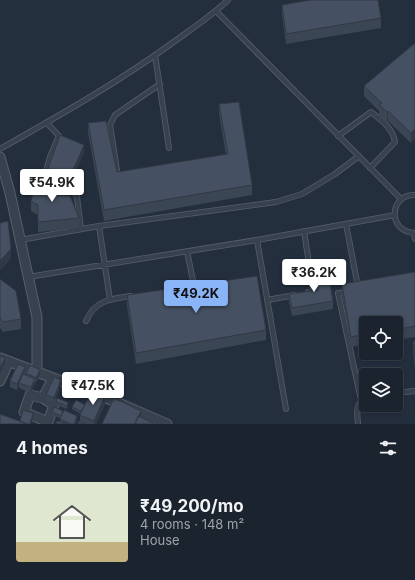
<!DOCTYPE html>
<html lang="en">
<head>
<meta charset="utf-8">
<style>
	body { margin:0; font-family:Inter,sans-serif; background:#242b36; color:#f1f3f6; height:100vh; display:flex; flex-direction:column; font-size:15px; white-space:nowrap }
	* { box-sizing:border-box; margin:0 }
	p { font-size:13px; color:#a0a4aa }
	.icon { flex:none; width:22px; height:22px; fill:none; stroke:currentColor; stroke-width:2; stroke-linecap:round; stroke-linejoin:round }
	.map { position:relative; height:424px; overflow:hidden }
	.side { display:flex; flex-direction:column; background:#1b232e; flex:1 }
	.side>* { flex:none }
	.buttons { position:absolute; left:359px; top:316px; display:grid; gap:8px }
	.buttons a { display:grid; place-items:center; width:44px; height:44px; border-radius:4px; background:#1b232e; box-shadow:0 2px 6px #0003,0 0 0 1px #39404a; font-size:20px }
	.price { position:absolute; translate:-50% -34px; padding:0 9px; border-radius:4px; background:#fff; color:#222; font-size:13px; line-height:26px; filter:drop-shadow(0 1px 2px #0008) }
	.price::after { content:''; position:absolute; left:50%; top:24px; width:12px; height:9px; margin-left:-6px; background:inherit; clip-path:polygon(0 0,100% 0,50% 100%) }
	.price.on { background:#8ab4f8; color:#111 }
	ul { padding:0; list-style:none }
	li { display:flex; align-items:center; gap:12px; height:100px; padding:0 16px }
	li+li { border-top:1px solid #39404a }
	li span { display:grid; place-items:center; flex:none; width:112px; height:80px; border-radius:4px; color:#555 }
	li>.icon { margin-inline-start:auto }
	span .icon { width:48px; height:48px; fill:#fffc; stroke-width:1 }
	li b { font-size:17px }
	h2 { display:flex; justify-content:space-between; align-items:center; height:48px; padding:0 16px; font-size:17px }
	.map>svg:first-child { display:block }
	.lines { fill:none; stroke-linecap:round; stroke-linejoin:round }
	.service-casing { stroke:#565f6c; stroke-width:6 }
	.minor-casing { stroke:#565f6c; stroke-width:11 }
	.service { stroke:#38414e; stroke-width:4.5 }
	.minor { stroke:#38414e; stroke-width:9 }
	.wall { fill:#3b4654 }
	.shaded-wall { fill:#303945 }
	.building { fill:#455162; stroke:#303945 }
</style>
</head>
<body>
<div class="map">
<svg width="415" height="424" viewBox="0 0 415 424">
	<rect width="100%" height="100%" fill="#242f3e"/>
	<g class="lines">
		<g class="service-casing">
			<path id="service" d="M216,11L401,199
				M155,55L169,148
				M47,123L59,136L50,157L44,178L46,181L74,192L77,197L81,229
				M338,136L371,112C381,120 393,128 395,142L370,168
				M0,149C60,115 119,82 175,41C193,28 211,16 228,0
				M118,177L110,125L115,115L160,84
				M415,195C389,194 387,232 415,233
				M346,224L358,287
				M99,226L110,300
				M304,231L313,290L308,292
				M414,233L415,239
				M20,240L99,226L276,202L302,194L335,174L359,156
				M257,240L286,409
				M187,251L194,286
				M28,277L257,240L395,215
				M348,292L338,293L361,400
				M267,300L295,295
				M86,321C95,300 111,299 131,296
				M396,393L415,391
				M358,424C357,413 355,403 366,398"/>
		</g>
		<g class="minor-casing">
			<path id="minor" d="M0,157L10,193L37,317V372
				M0,358L114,401L167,424
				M0,381L9,361
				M30,395L43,398L54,405L48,422L24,412Z
				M43,398L53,378"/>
		</g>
		<use href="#service" class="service"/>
		<use href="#minor" class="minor"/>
	</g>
	<path class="wall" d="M282,5L381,18V28L286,44L282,15Z
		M415,43L411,143L388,121L387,122L379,116V111L364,96V86Z
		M219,104L252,185V195L104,221L88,133V123L117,172L226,155L219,114Z
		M84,152L71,183L48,177V169Z
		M59,196L79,218V228L38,232V215L31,211V201Z
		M415,272V337L396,340V323H366V344L351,347L342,294V284Z
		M315,274L333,301V309L292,316L289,302V294L316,290L315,282Z
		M0,279L21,319V329L3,332L0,328Z
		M127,295L266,330V340L136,364L127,306Z
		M415,341V368L413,352V342Z
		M25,372L24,375L26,376V373L40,375L36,383L35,382V384L31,393L19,388V384L17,390L10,387V381Z
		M61,385L54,403L46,400V395Z
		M62,389H74L70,398L62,394Z
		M56,402L68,404L67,409L56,405Z
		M105,404L96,424H78L80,422V415L81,414L72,409V407L85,405Z
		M52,412L77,421L76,424H56L60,421V418L52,415Z"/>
	<path class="shaded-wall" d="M388,111V121L387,122V112Z
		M415,129V139L411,143V133Z
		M84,145V152L71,183V175Z
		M59,186V196L52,195Z
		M11,249V259L0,271V261Z
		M5,358V363L0,374V368Z
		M25,367V372L20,383H19V384L17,390V384Z
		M40,370V375L36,383V378Z
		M35,379V384L31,393V387Z
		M61,380V385L54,403V398Z
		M74,383V389L70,398V392Z
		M105,396V404L96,424H94V421Z
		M141,411V418L135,424Z
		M33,413V418L31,424H30Z
		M77,416V421L76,424H74Z"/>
	<path class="building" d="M310,0H378L381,18L286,34L282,5Z
		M415,43V129L411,133L388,111L387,112L379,105L382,103L364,86Z
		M239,102L252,185L104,210L88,123L106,121L117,172L228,154L219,104Z
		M60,135L84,145L71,175L48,169Z
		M37,178L59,186L52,195L70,196L79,218L38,222V205L31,201Z
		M8,221L11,249L0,261V223Z
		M328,272L333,301L292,308L289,294L318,290L315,274Z
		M415,272V326L396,330V323H366V334L351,337L342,284Z
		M257,276L266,330L136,353L127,295Z
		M0,279L16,291L21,319L3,322L0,318Z
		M415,341V358L413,342Z
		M0,356L5,358L0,368Z
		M18,364L25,367L17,384L10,381Z
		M30,365L40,370L36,378L26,373Z
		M23,374L35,379L31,387L19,383Z
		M54,377L61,380L54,398L46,395Z
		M66,380L74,383L70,392L62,389Z
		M92,390L105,396L94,421L80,415Z
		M57,398L68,402L67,406L56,402Z
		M114,398L141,411L135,424H102Z
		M76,400L85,405L81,411L72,407Z
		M54,407L63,411L61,416L52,412Z
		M23,410L33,413L30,424H27L20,421Z
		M64,410L77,416L74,424H71L60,419Z
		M0,414L27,424H0Z
		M138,416L153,423V424H135Z
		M57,421L67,424H56Z
		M79,421L85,424H78Z"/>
</svg>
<div class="buttons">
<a><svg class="icon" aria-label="locate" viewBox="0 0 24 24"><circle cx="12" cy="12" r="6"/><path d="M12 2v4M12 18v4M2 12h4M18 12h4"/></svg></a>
<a><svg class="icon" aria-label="layers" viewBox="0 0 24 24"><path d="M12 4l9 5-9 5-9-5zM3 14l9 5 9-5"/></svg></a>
</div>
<b class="price" style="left:52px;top:203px">₹54.9K</b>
<b class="price" style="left:314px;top:293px">₹36.2K</b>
<b class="price on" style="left:196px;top:314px">₹49.2K</b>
<b class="price" style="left:93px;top:406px">₹47.5K</b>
</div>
<section class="side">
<h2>4 homes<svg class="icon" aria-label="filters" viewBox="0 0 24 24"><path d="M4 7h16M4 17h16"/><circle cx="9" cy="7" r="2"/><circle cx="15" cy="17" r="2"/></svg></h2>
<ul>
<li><span style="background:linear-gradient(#dfe7d0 75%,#c2b280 0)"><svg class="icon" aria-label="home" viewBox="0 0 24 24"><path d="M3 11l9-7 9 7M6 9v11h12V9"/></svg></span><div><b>₹49,200/mo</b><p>4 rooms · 148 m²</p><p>House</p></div></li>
</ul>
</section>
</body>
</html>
